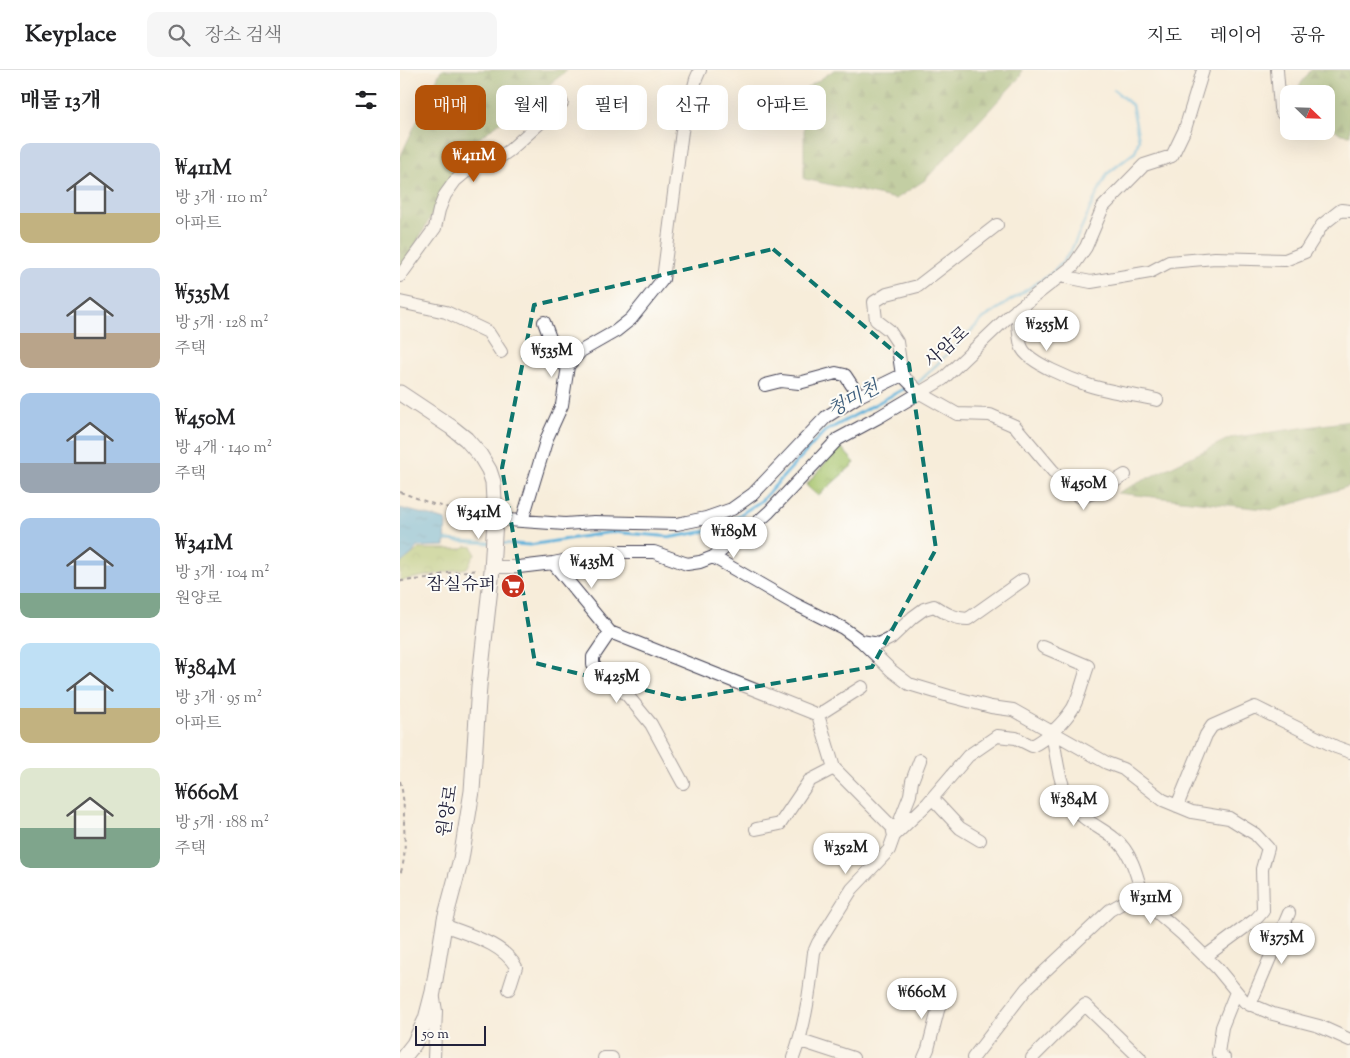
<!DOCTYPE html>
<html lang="ko">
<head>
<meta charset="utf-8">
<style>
	body { margin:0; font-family:"Sorts Mill Goudy","Noto Serif KR",serif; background:#f6f6f6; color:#202124; height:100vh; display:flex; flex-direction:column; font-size:19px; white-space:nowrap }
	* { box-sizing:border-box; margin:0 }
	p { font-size:16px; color:#757577 }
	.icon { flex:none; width:28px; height:28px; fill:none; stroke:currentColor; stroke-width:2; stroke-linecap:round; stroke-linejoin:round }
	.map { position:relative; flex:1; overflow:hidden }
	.panel { display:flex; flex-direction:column; background:#fff; width:400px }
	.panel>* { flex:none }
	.guide { position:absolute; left:15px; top:15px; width:475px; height:45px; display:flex; gap:10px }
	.needle { width:32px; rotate:113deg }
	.controls { position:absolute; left:880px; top:15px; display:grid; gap:10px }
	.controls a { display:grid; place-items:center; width:55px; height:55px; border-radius:10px; background:#fff; box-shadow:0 5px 20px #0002; font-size:25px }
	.scale { position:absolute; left:15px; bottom:12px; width:71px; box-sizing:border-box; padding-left:5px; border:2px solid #22223b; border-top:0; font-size:14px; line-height:18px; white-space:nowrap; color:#22223b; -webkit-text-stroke:4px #fdfcf7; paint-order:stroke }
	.price { position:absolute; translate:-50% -42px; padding:0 11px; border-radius:18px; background:#fff; color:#222; font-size:16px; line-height:32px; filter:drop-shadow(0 1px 2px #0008) }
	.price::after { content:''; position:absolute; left:50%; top:30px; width:15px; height:11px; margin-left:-8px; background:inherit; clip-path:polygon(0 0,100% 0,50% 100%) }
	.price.active { background:#b45309; color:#fff }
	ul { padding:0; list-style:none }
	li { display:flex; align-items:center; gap:15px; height:125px; padding:0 20px }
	li span { display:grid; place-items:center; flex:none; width:140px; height:100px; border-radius:10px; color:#555 }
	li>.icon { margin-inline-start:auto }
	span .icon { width:60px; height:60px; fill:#fffc; stroke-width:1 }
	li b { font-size:21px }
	h2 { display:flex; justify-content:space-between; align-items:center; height:60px; padding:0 20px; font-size:21px }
	.chip { padding:0 18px; border-radius:10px; background:#fff; box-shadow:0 5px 20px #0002; font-size:18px; line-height:45px }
	.chip.active { background:#b45309; color:#fff }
	header { display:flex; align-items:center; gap:30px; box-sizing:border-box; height:70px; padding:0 25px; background:#fff; border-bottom:1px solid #e0e0e0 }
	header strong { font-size:24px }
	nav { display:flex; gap:28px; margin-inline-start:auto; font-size:18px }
	.search { width:350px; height:45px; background:#f6f6f6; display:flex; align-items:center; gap:12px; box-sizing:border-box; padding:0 18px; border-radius:10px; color:#757577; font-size:19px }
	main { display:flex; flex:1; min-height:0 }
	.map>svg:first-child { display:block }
	.forest { fill:url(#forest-firs); stroke:#53664c }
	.park { fill:url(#park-crowns); stroke:#647252 }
	.water { fill:url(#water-ripples); stroke:#416a8c }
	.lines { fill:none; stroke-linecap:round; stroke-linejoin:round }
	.stream { stroke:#60b3dc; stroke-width:3 }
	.minor-casing { stroke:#424053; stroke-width:14 }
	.major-casing { stroke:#424053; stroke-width:17 }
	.path { stroke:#424053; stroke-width:2; stroke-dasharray:4 4; stroke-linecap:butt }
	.minor { stroke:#fff; stroke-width:12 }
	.major { stroke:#fff; stroke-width:15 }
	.marked { fill:none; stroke:#0f766e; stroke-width:4; stroke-dasharray:10 6; stroke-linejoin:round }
	.labels { text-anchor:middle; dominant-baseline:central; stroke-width:4; stroke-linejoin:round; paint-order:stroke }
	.street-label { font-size:18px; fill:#22223b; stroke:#fdfcf7 }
	.poi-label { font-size:18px; fill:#22223b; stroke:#fdfcf7; text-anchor:end }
	.water-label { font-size:19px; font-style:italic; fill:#3b5c7b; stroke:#fdfcf7 }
</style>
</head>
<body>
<header>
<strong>Keyplace</strong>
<div class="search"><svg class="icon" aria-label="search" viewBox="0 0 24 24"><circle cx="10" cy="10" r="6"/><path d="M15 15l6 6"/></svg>장소 검색</div>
<nav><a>지도</a><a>레이어</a><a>공유</a></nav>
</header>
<main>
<section class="panel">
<h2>매물 13개<svg class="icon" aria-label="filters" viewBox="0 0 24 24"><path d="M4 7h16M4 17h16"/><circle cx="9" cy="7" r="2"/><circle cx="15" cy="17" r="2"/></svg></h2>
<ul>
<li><span style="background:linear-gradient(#c9d6e8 70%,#c2b280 0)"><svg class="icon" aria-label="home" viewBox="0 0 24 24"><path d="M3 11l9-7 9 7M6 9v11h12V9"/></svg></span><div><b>₩411M</b><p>방 3개 · 110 m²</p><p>아파트</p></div></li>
<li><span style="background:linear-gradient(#c9d6e8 65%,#b9a48a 0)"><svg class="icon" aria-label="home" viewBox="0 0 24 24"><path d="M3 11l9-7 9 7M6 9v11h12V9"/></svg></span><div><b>₩535M</b><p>방 5개 · 128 m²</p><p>주택</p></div></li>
<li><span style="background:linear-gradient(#a9c7e8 70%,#9aa5b1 0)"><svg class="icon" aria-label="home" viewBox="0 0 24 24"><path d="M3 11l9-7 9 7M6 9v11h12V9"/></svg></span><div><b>₩450M</b><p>방 4개 · 140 m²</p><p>주택</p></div></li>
<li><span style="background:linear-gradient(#a9c7e8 75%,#7fa58c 0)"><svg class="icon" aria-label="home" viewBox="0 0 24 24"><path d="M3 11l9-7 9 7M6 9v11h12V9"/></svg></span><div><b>₩341M</b><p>방 3개 · 104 m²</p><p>원양로</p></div></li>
<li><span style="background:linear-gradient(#bfe0f5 65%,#c2b280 0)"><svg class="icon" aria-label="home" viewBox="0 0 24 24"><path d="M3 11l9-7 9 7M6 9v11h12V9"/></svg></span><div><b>₩384M</b><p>방 3개 · 95 m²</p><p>아파트</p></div></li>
<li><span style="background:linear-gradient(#dfe7d0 60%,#7fa58c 0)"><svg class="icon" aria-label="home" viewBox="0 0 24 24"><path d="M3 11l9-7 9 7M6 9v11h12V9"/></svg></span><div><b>₩660M</b><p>방 5개 · 188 m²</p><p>주택</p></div></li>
</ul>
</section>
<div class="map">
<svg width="950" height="988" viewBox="0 0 950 988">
	<defs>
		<pattern id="forest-firs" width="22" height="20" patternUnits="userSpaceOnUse" patternTransform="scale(1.25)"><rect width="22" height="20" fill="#84a95e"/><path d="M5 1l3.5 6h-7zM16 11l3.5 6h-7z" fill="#6c894f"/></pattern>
		<pattern id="park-crowns" width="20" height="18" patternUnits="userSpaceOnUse" patternTransform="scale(1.25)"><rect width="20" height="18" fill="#a6c36a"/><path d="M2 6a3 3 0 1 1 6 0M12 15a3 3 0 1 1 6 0" fill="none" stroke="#8fa75d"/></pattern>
		<pattern id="water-ripples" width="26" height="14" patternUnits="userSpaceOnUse" patternTransform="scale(1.25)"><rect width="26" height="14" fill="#60b3dc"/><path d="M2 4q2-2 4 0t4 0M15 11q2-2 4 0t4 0" fill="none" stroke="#4f91b4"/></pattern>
	</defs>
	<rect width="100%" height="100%" fill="#fdfcf7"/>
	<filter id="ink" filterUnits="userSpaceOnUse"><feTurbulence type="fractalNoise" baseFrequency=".02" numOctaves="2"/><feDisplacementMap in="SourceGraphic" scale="10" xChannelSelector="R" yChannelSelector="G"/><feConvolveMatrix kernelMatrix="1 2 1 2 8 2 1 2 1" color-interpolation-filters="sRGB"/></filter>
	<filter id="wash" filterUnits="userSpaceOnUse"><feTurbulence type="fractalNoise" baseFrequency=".0096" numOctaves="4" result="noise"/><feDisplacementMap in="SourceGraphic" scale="20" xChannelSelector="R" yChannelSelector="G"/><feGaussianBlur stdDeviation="1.12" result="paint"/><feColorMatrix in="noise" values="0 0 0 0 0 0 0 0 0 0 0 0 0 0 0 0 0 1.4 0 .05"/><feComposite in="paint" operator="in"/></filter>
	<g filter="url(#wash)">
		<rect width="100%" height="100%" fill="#f7edda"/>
		<path class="forest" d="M41,0H168L69,76L0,204V87Z
			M434,0H622L620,7L525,110L496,129L404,109V20Z
			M911,0H950V65L941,64L926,53V24H893Z
			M950,351V416L873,440L717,423L830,368Z"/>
		<path class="park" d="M440,376L455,393L418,426L406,415Z
			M66,476L73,477L75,484L67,498L0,511V493L19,479H61Z"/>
		<path class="water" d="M0,438L46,450L45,476L17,477L12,484L0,494Z"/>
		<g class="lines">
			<path class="stream" d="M515,314L520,311L584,248L652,203L670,183L694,130L707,104L735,82L739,70L732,35L714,20
				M46,470L89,473
				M98,473L130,475L212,462L273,467L318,459L361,431L424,362L509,316"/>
		</g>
	</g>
	<g filter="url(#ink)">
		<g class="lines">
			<g class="minor-casing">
				<path id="minor" d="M877,0L880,38L882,43L889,48
					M597,155L518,216L487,224L474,232L476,250L489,260L497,272L502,305L520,323L557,344L590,345L615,356L653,401L678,426C690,428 713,412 725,405
					M0,206L35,158L39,140L45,125L55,111L74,95L100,87L110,80L162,33
					M661,206L691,212L750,202L769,192L815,188L885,190L905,182L922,155L941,140L950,141
					M0,232L46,242L88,262L101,282
					M616,240C619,250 618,271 622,278C629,293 673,310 688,315C710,322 734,325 757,330
					M144,252L159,292L168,296
					M365,315L381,311L399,313L436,303L445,305L459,326
					M95,449L122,451L147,368L162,335L168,296L181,281L216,261L231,249L263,209L282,61L296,9L300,0
					M122,451L165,454L194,452L277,454L306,448L332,439L353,424L426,347L459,326L502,305
					M313,487L393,533L443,558L461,571L492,601L509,614L549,626L591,637L613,640L707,693L723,699L763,730L792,742L829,748L855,764L868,778L862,799L863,841L856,849L806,886
					M153,493L210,562L418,645
					M91,497H119L153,493L199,484L218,482H254L287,494L300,492L313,487L350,459L369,442L438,369L479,347L543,309L609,246L673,196L686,177L703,137L744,95L772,86L785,59L803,0
					M210,562L193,587V595L227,625L251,654L283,713
					M461,571L479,574L491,568L513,547L524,539L534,536C545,543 555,549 568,549L623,510
					M418,645L462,617
					M652,663C657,687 658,715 673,736C683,751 702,758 715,769C733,783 738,810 744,831
					M532,728L560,758L580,770
					M777,736L806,665L812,656L855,637L936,677L950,682
					M356,759L380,754L409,711L434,698
					M496,761L510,725L512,711L520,690
					M494,766L528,733L568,686L597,666L616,668L632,676C647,669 664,652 673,638C680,625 683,609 688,596L643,577
					M44,855C68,865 103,873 116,897L109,919
					M33,923L36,941L34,988
					M850,935L889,843
					M399,973H407L453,988
					M204,988H212
					M393,988C406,954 410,918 414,882L418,873L452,819L489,780L494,766L492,757L434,698L418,645
					M524,988L528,979L543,921
					M573,988L627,918L710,840L728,830L744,831L782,864L817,898L845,932L873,944L919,956L950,970
					M632,988L685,935L740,988
					M824,988L818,983L822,957L836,922"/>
			</g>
			<g class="major-casing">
				<path id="major" d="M0,323L51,357L66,369L80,385L89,400L93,412L95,449L92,500L79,616L72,721L61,789L45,849L33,922L26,949L14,974L3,988"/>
			</g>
			<path class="path" d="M0,422L33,434L62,441L83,448
				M0,511L27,509L47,503L79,500
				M0,711C4,726 4,739 4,754C5,773 6,787 0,805"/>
			<use href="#minor" class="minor"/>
			<use href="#major" class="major"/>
		</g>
	</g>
	<path d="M0 0H950V988H0ZM373,179L509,294L536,479L472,597L282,629L135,593L102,398L134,235Z" fill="#f7edda" fill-opacity=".55" fill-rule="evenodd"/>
	<path class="marked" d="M373,179L509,294L536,479L472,597L282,629L135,593L102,398L134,235Z"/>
	<defs>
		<g id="supermarket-disc" transform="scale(1.25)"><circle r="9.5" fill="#c8321e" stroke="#fdfcf7"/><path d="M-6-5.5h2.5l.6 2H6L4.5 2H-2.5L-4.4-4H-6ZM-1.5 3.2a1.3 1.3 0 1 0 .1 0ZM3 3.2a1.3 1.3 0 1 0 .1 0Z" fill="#fff"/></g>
	</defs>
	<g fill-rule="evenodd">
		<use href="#supermarket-disc" x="113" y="516"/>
	</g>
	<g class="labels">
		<g class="street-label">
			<text transform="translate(548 278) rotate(-42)">사암로</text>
			<text transform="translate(49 741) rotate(-81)">원양로</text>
		</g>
		<g class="poi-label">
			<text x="96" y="516">잠실슈퍼</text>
		</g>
		<g class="water-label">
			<text transform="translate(454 330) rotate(-28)">청미천</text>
		</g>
	</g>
</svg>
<div class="controls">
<a><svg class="needle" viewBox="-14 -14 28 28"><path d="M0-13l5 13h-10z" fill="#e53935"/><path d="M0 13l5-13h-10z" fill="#757577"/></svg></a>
</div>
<div class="scale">50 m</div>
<b class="price active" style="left:74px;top:113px">₩411M</b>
<b class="price" style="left:647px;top:282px">₩255M</b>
<b class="price" style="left:152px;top:308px">₩535M</b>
<b class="price" style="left:684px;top:441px">₩450M</b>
<b class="price" style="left:79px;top:470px">₩341M</b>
<b class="price" style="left:334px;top:489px">₩189M</b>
<b class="price" style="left:192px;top:519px">₩435M</b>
<b class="price" style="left:217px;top:634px">₩425M</b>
<b class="price" style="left:674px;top:757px">₩384M</b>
<b class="price" style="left:446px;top:805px">₩352M</b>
<b class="price" style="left:751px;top:855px">₩311M</b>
<b class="price" style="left:882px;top:895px">₩375M</b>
<b class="price" style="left:522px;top:950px">₩660M</b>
<div class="guide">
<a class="chip active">매매</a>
<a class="chip">월세</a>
<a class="chip">필터</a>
<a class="chip">신규</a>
<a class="chip">아파트</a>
</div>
</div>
</main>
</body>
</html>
